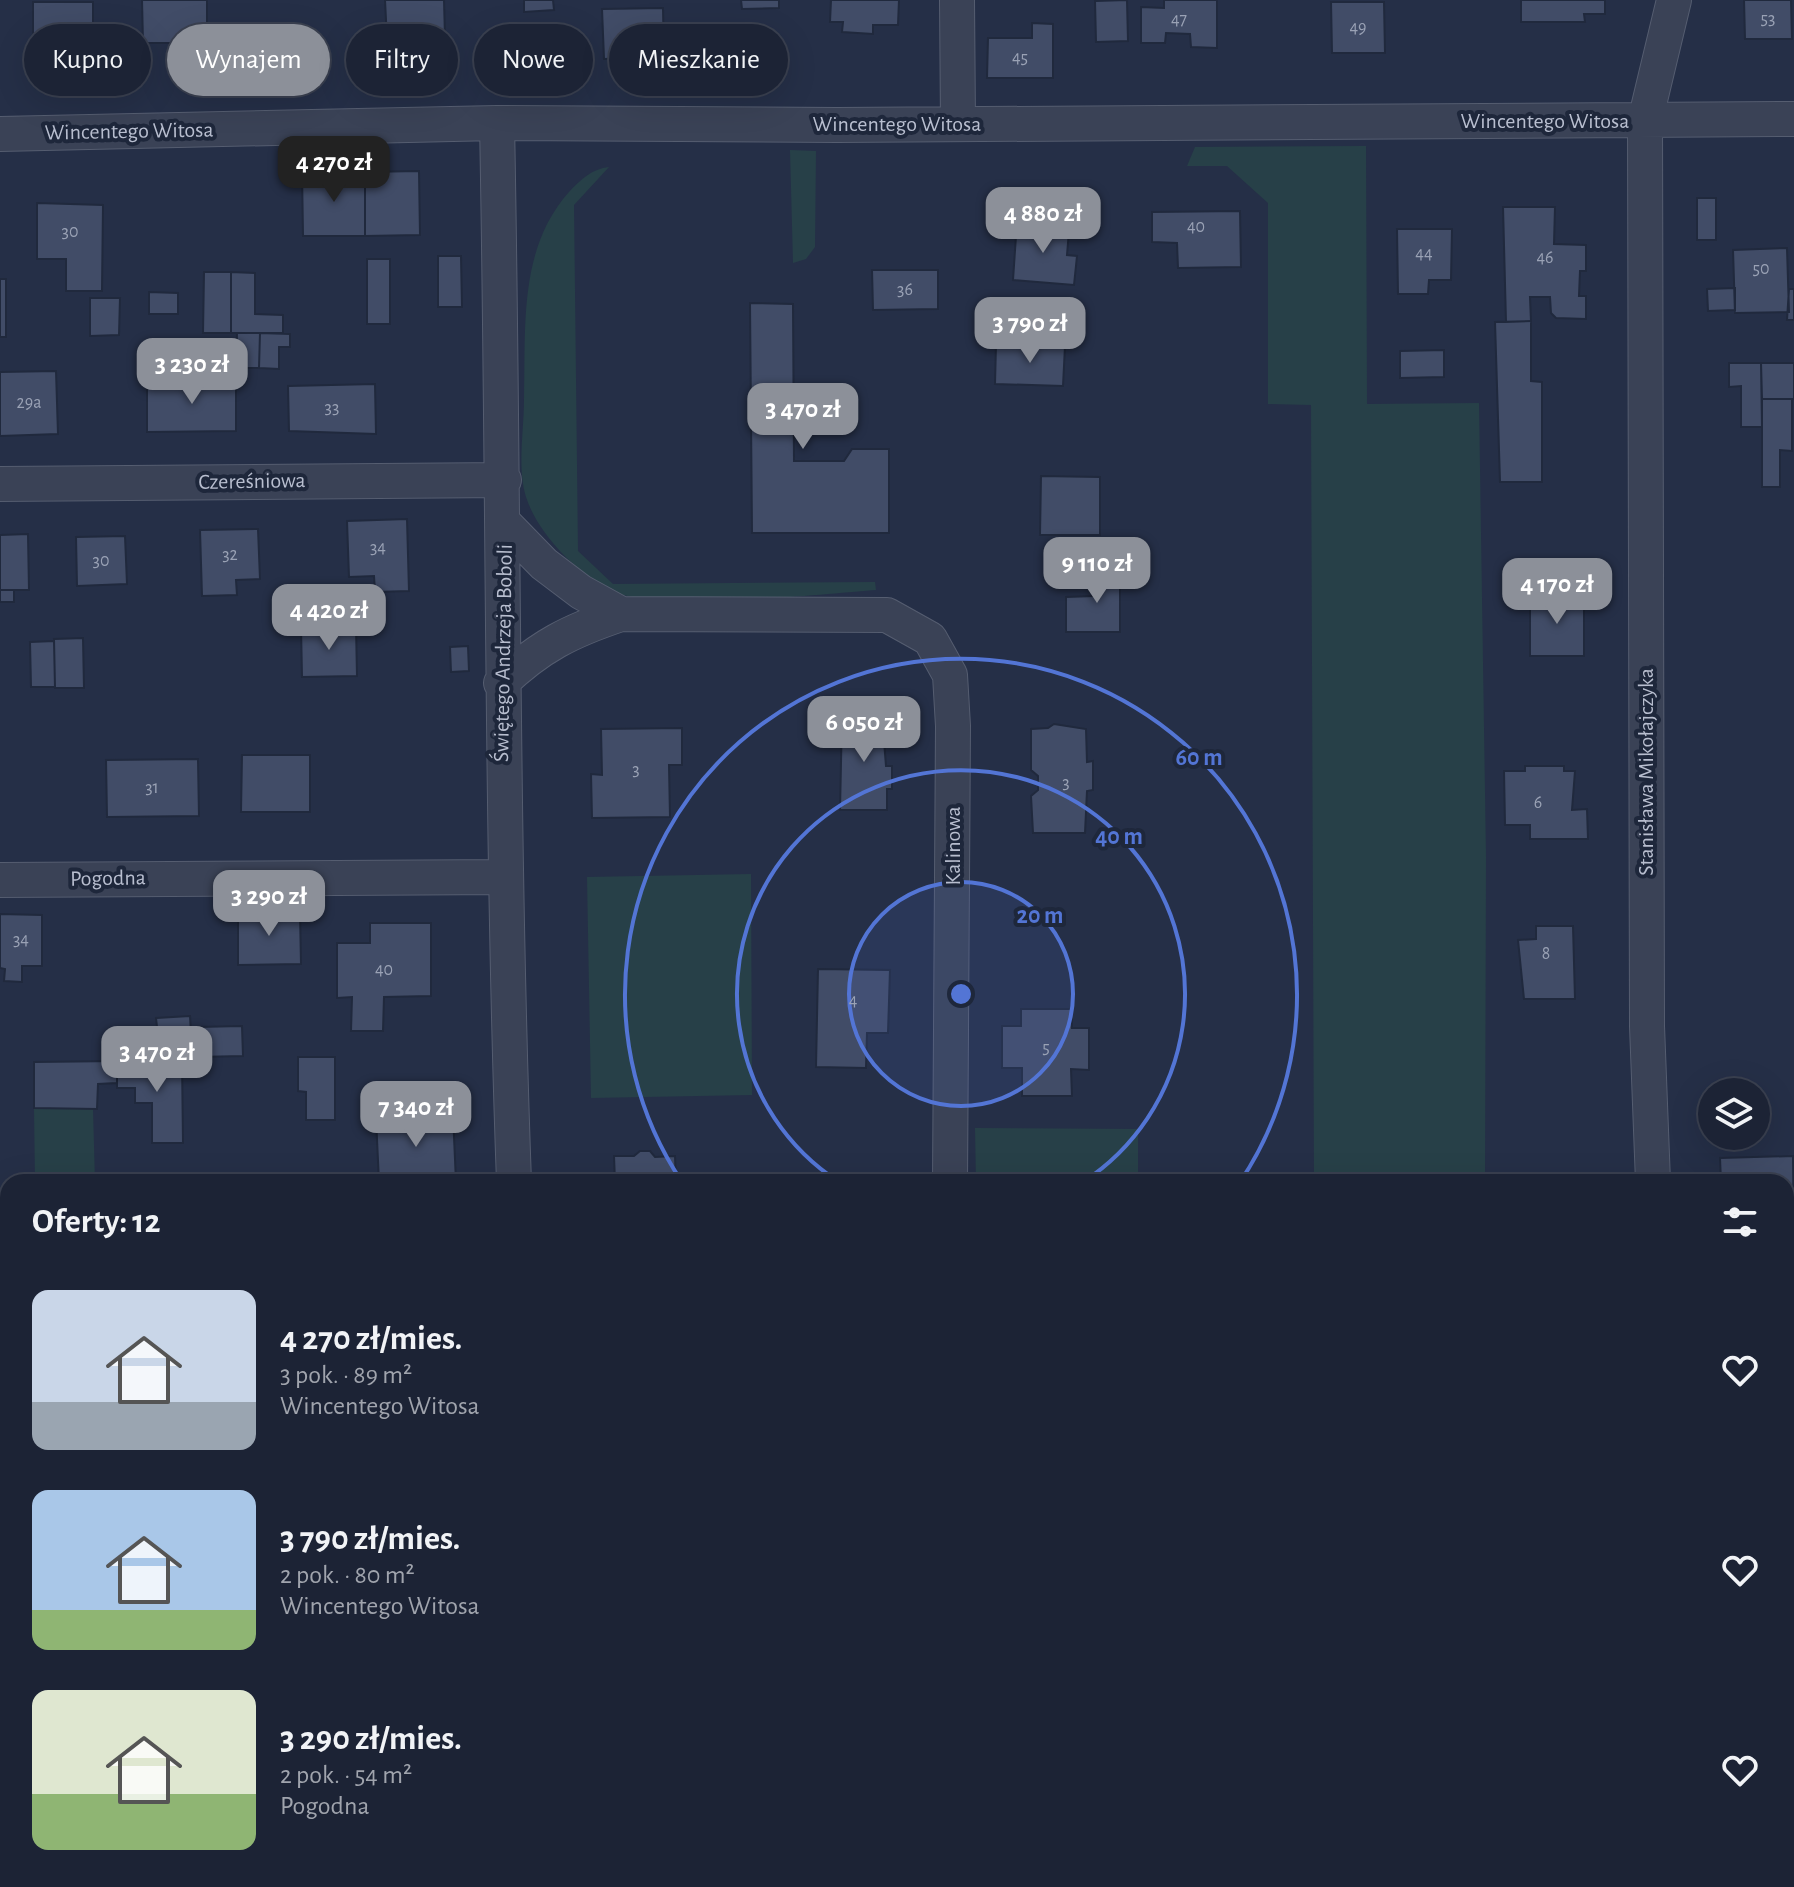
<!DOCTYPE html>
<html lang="pl">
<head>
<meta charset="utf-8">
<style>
	body { margin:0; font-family:"Alegreya Sans",sans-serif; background:#292f41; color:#f1f3f6; height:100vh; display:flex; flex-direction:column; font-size:30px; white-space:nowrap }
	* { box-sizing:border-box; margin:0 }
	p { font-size:26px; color:#a0a4ad }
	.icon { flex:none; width:44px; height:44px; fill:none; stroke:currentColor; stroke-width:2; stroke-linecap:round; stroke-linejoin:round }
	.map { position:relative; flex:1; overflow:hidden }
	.panel { position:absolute; left:0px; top:1174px; width:1794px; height:714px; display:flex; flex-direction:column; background:#1c2335; border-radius:24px 24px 0 0; box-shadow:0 8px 32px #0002,0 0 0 2px #3a4050 }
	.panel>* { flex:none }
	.hud { position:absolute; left:24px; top:24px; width:800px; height:72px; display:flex; gap:16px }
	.controls { position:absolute; left:1698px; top:1078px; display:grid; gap:16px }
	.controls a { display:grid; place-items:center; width:72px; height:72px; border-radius:50%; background:#1c2335; box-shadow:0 8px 32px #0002,0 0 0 2px #3a4050; font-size:40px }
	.price { position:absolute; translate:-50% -68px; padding:0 18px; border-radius:16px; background:#8c9099; color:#fff; font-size:26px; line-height:52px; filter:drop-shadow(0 2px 4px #0008) }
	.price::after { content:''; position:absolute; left:50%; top:48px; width:24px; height:18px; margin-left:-12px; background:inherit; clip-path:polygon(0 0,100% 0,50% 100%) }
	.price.on { background:#222; color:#fff }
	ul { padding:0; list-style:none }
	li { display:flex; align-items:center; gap:24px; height:200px; padding:0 32px }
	li span { display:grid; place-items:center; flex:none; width:224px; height:160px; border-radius:16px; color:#555 }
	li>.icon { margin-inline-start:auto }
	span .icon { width:96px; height:96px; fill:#fffc; stroke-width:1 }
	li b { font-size:34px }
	h2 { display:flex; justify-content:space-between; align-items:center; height:96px; padding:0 32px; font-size:34px }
	.pill { padding:0 28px; border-radius:36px; background:#1c2335; box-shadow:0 8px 32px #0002,0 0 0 2px #3a4050; font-size:28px; line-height:72px }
	.pill.on { background:#8c9099; color:#fff }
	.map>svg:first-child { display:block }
	.green { fill:#274048 }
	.building { fill:#414c67; stroke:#20293d; stroke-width:2 }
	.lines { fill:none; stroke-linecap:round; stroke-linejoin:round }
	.street-casing { stroke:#555d70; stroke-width:36 }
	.street { stroke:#3a4256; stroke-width:34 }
	.ring { fill:none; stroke:#5375d5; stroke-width:4 }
	.labels { text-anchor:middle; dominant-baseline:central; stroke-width:8; stroke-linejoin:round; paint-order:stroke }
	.number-label { font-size:18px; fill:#9aa2b5 }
	.street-label { font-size:22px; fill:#b8becf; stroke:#1e273b }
	.centre { fill:#5375d5; stroke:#1e273b; stroke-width:4 }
	.ring-label { font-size:24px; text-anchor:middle; font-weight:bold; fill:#5375d5; stroke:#1e273b; stroke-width:8; stroke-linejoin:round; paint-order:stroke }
</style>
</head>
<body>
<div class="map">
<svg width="1794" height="1887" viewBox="0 0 1794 1887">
	<rect width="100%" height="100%" fill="#252f47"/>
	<path class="green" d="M1366,146L1367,404L1479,403L1486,857L1485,1182H1314L1311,405L1268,404V203L1227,166H1187L1195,147Z
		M790,150L816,151L815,247L806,259L793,263Z
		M609,167L574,205L578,551L613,584L875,582L876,590C822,594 651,613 610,590C576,572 538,534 526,497C517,468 524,430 524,400C526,327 518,249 569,192C581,179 592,169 609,167Z
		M751,874L752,1095L591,1098L587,877Z
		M34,1108L93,1109L95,1182H35Z
		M975,1128L1138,1129V1182H976Z
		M528,1880H1140V1887H528Z
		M1316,1880H1492V1887H1316Z"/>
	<path class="building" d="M142,0H207V43H143Z
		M385,0H444L445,37L387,40Z
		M524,0H553L554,10L524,12Z
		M741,0H779V8L742,9Z
		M831,0H899L898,25H873V34L842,32L843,22H830Z
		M1127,0L1128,41L1096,42L1095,1Z
		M1164,0H1217V48L1191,47L1190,34L1166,33L1165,43H1141V7L1164,8Z
		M1521,0H1605V14H1584L1585,22H1521Z
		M1744,0H1791L1792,39H1745Z
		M33,2H93V49H33Z
		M1331,2H1384L1385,53H1332Z
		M663,8L664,57L604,59L602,9Z
		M1032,23L1053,24V78H987L988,38H1032Z
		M419,171L420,235L365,236V172Z
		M302,172H365V236H303Z
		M1697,198H1716V240H1697Z
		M37,203L103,205L102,291H66V259H37Z
		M1503,207H1555L1554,244L1586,245V271H1580L1579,296H1586V319L1556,318L1551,313L1550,297H1530L1531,321L1506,322Z
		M1240,211L1241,267L1178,268L1177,243L1152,242V212Z
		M1017,221L1046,224V229L1069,231L1067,255L1077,256L1074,285L1013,280Z
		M1397,229H1452L1451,280H1429L1428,294H1398Z
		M1787,248L1789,312L1735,313L1733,250Z
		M438,256H461L462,307H438Z
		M367,259H390V324H367Z
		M872,270H938V309L873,310Z
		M204,272H231V333H203Z
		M231,272L255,273V314L283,315V333H231Z
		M0,279H6V337H0Z
		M1735,288V310L1708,311L1707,289Z
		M1789,289H1794V320H1787Z
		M149,292L178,293V314H149Z
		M90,298H120L119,335L90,336Z
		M750,303L793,304L794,461H844L852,449H889V533H752Z
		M1531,321V381L1542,382V482H1500L1495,322Z
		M237,333H260L259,368H236Z
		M260,333L290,334V347H279V369L259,368Z
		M996,344L1065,346L1063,386L995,384Z
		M1444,350V377L1400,378V351Z
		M1729,363H1761L1762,427H1741V386L1729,387Z
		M1761,363H1794V399H1762Z
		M56,371L58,434L0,436V372Z
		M236,381V431L147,432V382Z
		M375,384L376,434L289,431L288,386Z
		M1762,399H1792V451L1780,450V487H1762Z
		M1041,476L1100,477V535H1040Z
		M407,519L409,591L375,592L374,576L349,577L347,521Z
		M258,529L260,579L236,580L237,595L202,596L200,530Z
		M28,534L29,590H0V535Z
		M125,536L127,584L77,586L76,537Z
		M1094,568H1120V632H1066V597L1093,596Z
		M0,590H14V602H0Z
		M1530,595H1584V656H1530Z
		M356,626L357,676L302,677L301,627Z
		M83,638L84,688H55L54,639Z
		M54,641L55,687H31L30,642Z
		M468,646L469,671L451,672L450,647Z
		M842,715H882L886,766H892V789H887V810H840Z
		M1054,724L1086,729L1087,762L1093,761V790L1087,791L1085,833H1033L1031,796L1038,790V776L1031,770V729L1048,728Z
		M682,728V765H669L670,817L592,818L591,774L602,775L601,729Z
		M242,755H310V812H241Z
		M198,759L199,816L107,817L106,760Z
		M1525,766H1564V771H1575L1572,810L1587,809L1588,839H1530V825H1505L1504,771H1525Z
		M238,912H300L301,964L238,965Z
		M0,914L42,915V966H22V982L4,981L5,969L0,968Z
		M370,923H431V996L384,997L383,1031H351L352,997L337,998V943H370Z
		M1536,926H1573L1575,999H1524L1518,940L1536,939Z
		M818,969L890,970L888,1033H867L866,1068L816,1067Z
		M1021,1009H1072V1028H1089V1070L1071,1069L1072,1096H1022V1068H1002V1026H1021Z
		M190,1016L192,1050L145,1052L144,1028L157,1027L156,1018Z
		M242,1026L243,1056L198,1057L197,1027Z
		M298,1057H335V1120H306V1092L298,1091Z
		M182,1059L183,1143H152V1103H135V1088H117V1061Z
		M117,1061V1083L98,1084L97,1109L34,1108V1062Z
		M453,1114L456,1182H379L376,1118Z
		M640,1151H650L655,1157L675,1156L676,1182H615L614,1156H634Z
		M1793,1156L1794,1248H1786V1182H1721L1720,1158Z
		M819,1180H885V1182H819Z
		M0,1200L8,1201V1245L0,1244Z
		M1,1679H8V1730H0Z
		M20,1880H78V1887H20Z
		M119,1880H175V1885L119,1887Z"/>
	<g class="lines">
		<g class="street-casing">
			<path id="street" d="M957,0L958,123
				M497,123C504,476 501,829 514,1182
				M0,134L497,123L837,125L1794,119
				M0,484L504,480
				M504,523L544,564L581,592L621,614L887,615L930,639L950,675L953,726L950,1182
				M501,683C540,646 570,631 621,614
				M0,880L504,877
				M1653,1182L1647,1026L1645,121L1674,0
				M0,1297H8
				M0,1787H8
				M515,1887V1880"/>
		</g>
		<use href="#street" class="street"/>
	</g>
	<circle cx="961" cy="994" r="112" fill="#5375d5" fill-opacity=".12"/>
	<g class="ring">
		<circle cx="961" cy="994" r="112"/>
		<path d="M839 1182A224 224 0 1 1 1083 1182"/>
		<path d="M682 1182A336 336 0 1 1 1240 1182"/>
	</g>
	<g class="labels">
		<g class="number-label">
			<text x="1768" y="19">53</text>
			<text x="1179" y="20">47</text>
			<text x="1358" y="28">49</text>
			<text x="1020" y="58">45</text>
			<text x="1196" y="227">40</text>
			<text x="70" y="232">30</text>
			<text x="1424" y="254">44</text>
			<text x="1545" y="258">46</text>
			<text x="1761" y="269">50</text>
			<text x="905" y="290">36</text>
			<text x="29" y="403">29a</text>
			<text x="332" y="408">33</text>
			<text x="378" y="548">34</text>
			<text x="230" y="555">32</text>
			<text x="101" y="561">30</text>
			<text x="636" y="770">3</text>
			<text x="1066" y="783">3</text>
			<text x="152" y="788">31</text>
			<text x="1538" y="803">6</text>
			<text x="21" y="940">34</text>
			<text x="1546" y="954">8</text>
			<text x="384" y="970">40</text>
			<text x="853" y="1001">4</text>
			<text x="1046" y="1048">5</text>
		</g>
		<g class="street-label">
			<text x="1545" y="121">Wincentego Witosa</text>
			<text x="897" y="124">Wincentego Witosa</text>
			<text transform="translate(129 131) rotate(-1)">Wincentego Witosa</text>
			<text transform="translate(252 481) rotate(-1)">Czereśniowa</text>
			<text transform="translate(503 653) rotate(-89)">Świętego Andrzeja Boboli</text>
			<text transform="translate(1646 772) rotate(-90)">Stanisława Mikołajczyka</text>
			<text transform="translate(953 846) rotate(-90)">Kalinowa</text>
			<text transform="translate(108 878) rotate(-1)">Pogodna</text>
		</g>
	</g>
	<circle cx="961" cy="994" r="12" class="centre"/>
	<g class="ring-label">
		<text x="1199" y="765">60 m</text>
		<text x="1119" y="844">40 m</text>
		<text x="1040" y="923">20 m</text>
	</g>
</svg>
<div class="controls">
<a><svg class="icon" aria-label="layers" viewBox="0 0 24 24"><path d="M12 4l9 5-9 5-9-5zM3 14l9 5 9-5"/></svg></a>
</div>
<b class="price on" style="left:334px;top:204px">4 270 zł</b>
<b class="price" style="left:1043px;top:255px">4 880 zł</b>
<b class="price" style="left:1030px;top:365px">3 790 zł</b>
<b class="price" style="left:192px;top:406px">3 230 zł</b>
<b class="price" style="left:803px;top:451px">3 470 zł</b>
<b class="price" style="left:1097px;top:605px">9 110 zł</b>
<b class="price" style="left:1557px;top:626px">4 170 zł</b>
<b class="price" style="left:329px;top:652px">4 420 zł</b>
<b class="price" style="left:864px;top:764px">6 050 zł</b>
<b class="price" style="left:269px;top:938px">3 290 zł</b>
<b class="price" style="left:157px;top:1094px">3 470 zł</b>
<b class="price" style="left:416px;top:1149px">7 340 zł</b>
<div class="hud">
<a class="pill">Kupno</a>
<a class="pill on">Wynajem</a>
<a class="pill">Filtry</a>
<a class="pill">Nowe</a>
<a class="pill">Mieszkanie</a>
</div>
<section class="panel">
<h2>Oferty: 12<svg class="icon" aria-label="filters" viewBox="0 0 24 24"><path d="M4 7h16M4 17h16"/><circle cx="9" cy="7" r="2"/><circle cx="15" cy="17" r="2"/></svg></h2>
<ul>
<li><span style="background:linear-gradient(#c9d6e8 70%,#9aa5b1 0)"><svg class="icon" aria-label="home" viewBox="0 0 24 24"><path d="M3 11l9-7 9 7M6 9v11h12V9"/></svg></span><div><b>4 270 zł/mies.</b><p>3 pok. · 89 m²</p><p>Wincentego Witosa</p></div><svg class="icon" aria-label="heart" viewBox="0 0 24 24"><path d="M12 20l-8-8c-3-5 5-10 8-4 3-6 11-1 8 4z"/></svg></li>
<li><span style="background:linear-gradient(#a9c7e8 75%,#8fb573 0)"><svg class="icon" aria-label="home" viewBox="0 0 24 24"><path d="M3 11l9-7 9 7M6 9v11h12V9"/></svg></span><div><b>3 790 zł/mies.</b><p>2 pok. · 80 m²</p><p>Wincentego Witosa</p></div><svg class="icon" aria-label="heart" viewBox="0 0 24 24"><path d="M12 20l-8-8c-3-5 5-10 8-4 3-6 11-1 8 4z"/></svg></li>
<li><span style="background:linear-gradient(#dfe7d0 65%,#8fb573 0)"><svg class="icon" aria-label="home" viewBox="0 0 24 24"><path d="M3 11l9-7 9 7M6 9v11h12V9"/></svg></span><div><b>3 290 zł/mies.</b><p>2 pok. · 54 m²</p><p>Pogodna</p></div><svg class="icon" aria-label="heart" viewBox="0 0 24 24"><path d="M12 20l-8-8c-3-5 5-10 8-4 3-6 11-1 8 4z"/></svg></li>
</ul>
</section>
</div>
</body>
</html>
